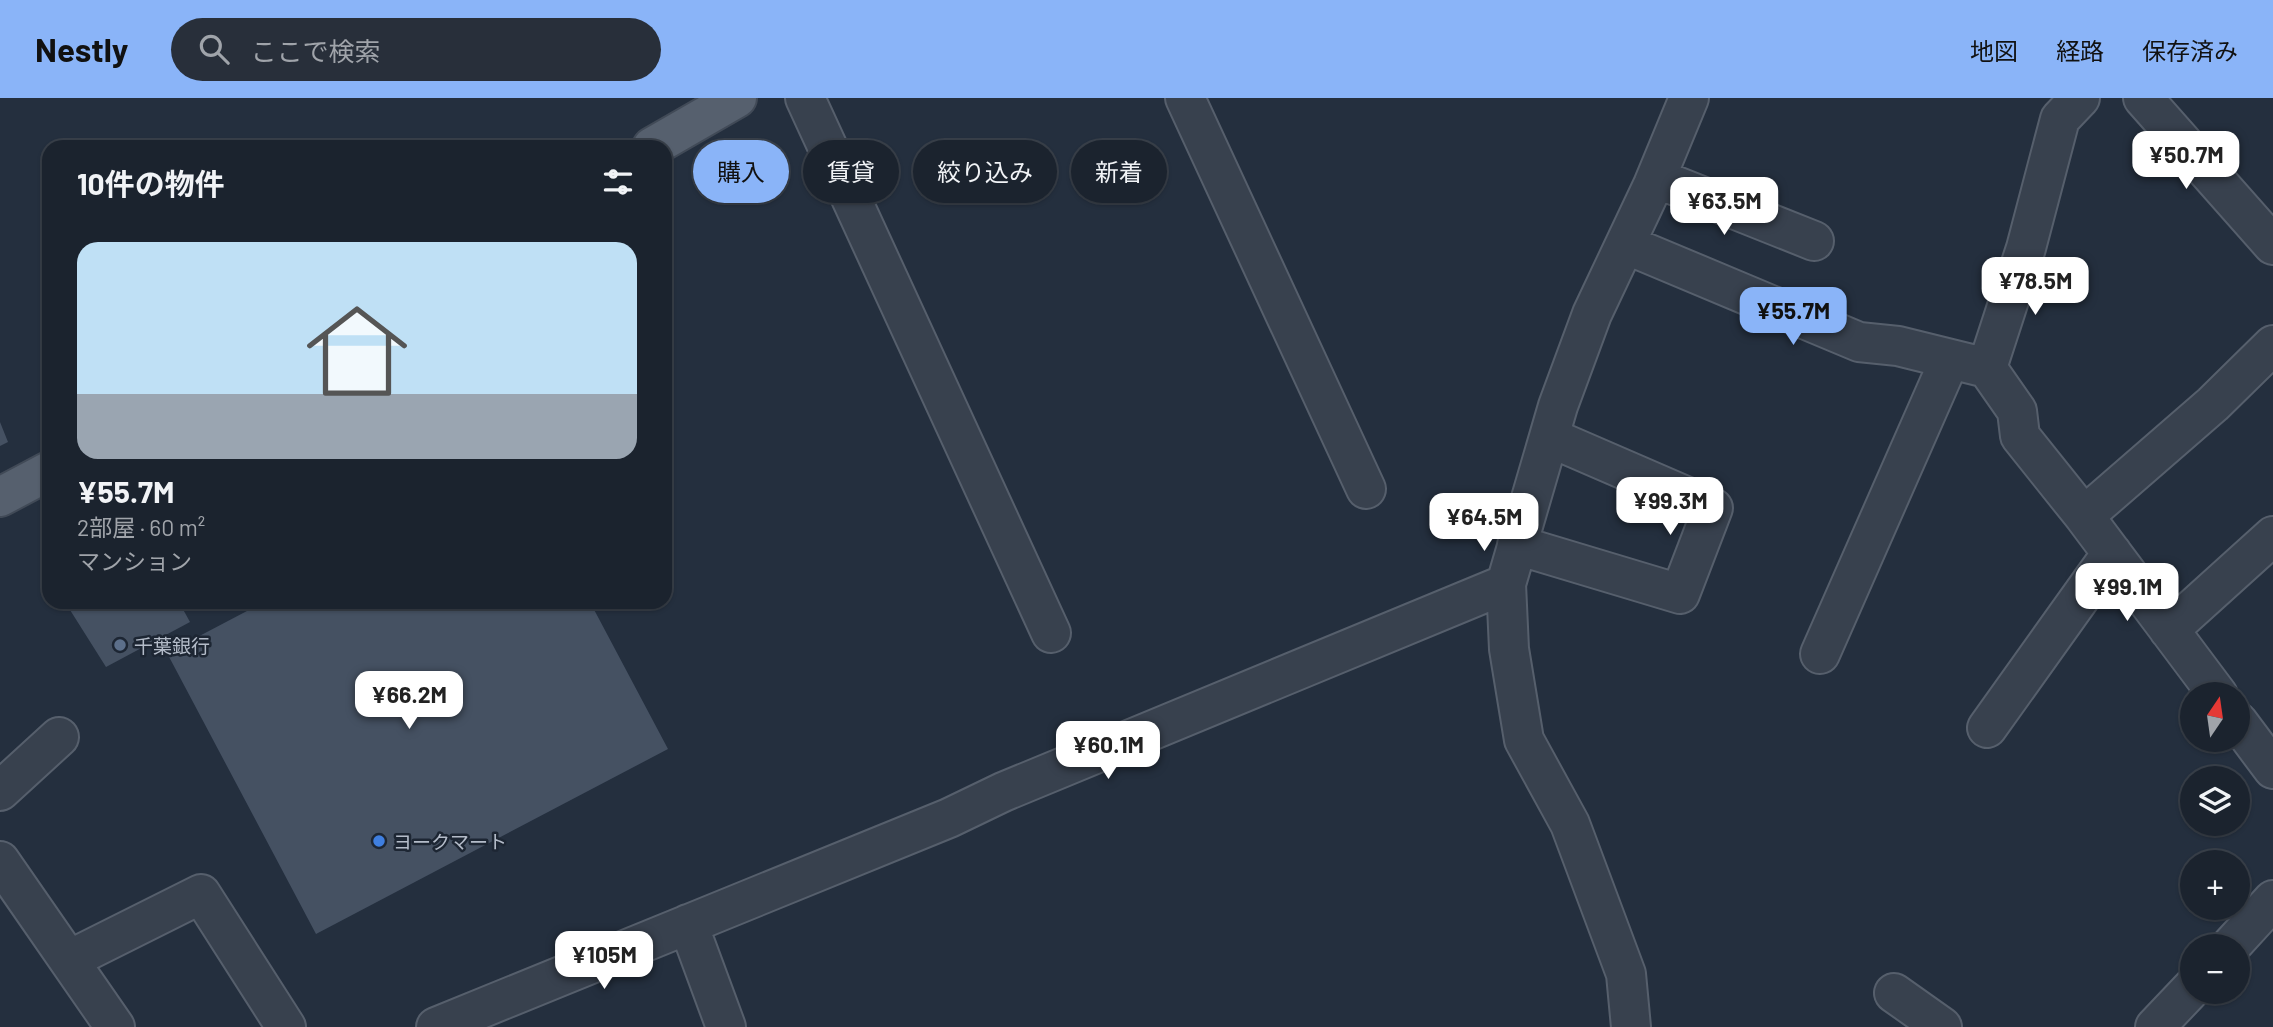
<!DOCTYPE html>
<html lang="ja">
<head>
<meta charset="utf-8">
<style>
	body { margin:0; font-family:Barlow,"Noto Sans JP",sans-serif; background:#282f3a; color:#f1f3f6; height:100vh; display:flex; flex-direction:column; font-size:26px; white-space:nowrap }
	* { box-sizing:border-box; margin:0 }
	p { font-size:23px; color:#a0a4aa }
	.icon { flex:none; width:38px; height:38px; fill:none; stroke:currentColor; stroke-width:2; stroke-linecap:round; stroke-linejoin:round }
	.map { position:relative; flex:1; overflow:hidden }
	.panel { position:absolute; left:42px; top:42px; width:630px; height:469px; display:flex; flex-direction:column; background:#1b232e; border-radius:21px; box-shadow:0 2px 5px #0004,0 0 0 2px #39404a }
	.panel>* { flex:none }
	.guide { position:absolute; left:693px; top:42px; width:665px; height:63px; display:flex; gap:14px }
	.needle { width:46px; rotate:13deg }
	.buttons { position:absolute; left:2180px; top:584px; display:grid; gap:14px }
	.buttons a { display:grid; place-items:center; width:70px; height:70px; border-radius:50%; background:#1b232e; box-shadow:0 2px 5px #0004,0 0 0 2px #39404a; font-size:35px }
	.price { position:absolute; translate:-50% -60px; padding:0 16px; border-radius:14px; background:#fff; color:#222; font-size:23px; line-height:46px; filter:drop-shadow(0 2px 4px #0008) }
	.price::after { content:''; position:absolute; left:50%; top:42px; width:21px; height:16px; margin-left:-10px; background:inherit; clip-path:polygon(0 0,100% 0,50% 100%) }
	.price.current { background:#8ab4f8; color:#111 }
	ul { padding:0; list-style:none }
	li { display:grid; align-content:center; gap:14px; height:371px; padding:0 35px }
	li span { display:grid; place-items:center; height:217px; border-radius:21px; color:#555 }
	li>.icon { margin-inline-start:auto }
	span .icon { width:126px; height:126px; fill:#fffc; stroke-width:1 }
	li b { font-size:30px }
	h2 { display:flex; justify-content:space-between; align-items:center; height:84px; padding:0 35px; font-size:30px }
	.tag { padding:0 24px; border-radius:32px; background:#1b232e; box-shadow:0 2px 5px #0004,0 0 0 2px #39404a; font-size:24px; line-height:63px }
	.tag.current { background:#8ab4f8; color:#111 }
	header { display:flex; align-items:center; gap:42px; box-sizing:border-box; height:98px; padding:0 35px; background:#8ab4f8; color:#111 }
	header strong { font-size:33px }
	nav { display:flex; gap:38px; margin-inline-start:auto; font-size:24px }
	.search { width:490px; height:63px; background:#282f3a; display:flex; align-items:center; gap:18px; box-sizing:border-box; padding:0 24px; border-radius:38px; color:#a0a4aa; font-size:26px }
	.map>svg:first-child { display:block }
	.building { fill:#455162 }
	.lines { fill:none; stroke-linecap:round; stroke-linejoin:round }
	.minor-casing { stroke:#565f6c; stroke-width:42 }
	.major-casing { stroke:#414a57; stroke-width:42 }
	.minor { stroke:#38414e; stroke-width:38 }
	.major { stroke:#56606e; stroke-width:38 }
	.service-dot { fill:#5c6f8a; stroke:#1d2633; stroke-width:2.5 }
	.shop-dot { fill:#3f7fe0; stroke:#1d2633; stroke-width:2.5 }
	.labels { text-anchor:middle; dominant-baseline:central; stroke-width:5; stroke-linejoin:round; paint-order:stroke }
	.poi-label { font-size:19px; fill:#b4bcc9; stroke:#1d2633; text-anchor:start }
</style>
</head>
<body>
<header>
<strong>Nestly</strong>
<div class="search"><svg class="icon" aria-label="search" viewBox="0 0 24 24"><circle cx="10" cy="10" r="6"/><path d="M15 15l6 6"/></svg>ここで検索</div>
<nav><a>地図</a><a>経路</a><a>保存済み</a></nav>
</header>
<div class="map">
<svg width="2273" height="929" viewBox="0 0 2273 929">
	<rect width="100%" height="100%" fill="#242f3e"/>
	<path class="building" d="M0,324L8,344L0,348Z
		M49,462V478L41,466Z
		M65,504H179L190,524L106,569Z
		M264,504H590L668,651L316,836L167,555Z"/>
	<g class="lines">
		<g class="minor-casing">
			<path id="minor" d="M805,0L1051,535
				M1185,0L1366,391
				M2080,0L2060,21L2026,150L1987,270L2017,313L2020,338L2084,418L2218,597
				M2143,0L2273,147
				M1656,80L1814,143
				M1625,146L1859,244L1898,248L1987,270
				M2084,418L2213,306L2273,247
				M1517,447L1680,496L1713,410L1549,339
				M2169,532L2273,438
				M1820,556L1950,261
				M2238,624L2273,671
				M1987,630L2112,455
				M0,693L59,639
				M0,763L115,929
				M688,826L726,929
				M2230,849L2273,802
				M69,862L201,796L286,929
				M1894,895L1942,929
				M436,929L949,720L1003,694L1506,486
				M1631,929L1626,876L1570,726L1524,642L1509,551L1506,486L1558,308L1592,216L1653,87L1689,0
				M2155,929L2193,889"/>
		</g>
		<g class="major-casing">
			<path id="major" d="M652,49L737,0
				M0,399L49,373"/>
		</g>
		<use href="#minor" class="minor"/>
		<use href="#major" class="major"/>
	</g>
	<circle class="service-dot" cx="120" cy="547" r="7"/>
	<circle class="shop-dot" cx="379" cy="743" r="7"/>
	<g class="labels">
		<g class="poi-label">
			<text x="134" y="547">千葉銀行</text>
			<text x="393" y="743">ヨークマート</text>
		</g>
	</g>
</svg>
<div class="buttons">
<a><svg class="needle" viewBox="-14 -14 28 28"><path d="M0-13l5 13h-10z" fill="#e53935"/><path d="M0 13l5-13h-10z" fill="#a0a4aa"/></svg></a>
<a><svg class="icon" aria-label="layers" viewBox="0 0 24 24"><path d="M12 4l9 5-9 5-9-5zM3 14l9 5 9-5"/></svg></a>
<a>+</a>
<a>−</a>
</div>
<b class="price" style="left:2186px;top:93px">¥50.7M</b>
<b class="price" style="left:1724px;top:139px">¥63.5M</b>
<b class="price" style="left:2035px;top:219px">¥78.5M</b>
<b class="price current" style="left:1793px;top:249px">¥55.7M</b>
<b class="price" style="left:1670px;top:439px">¥99.3M</b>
<b class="price" style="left:1484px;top:455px">¥64.5M</b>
<b class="price" style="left:2127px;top:525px">¥99.1M</b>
<b class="price" style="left:409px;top:633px">¥66.2M</b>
<b class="price" style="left:1108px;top:683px">¥60.1M</b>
<b class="price" style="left:604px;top:893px">¥105M</b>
<div class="guide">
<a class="tag current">購入</a>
<a class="tag">賃貸</a>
<a class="tag">絞り込み</a>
<a class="tag">新着</a>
</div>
<section class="panel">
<h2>10件の物件<svg class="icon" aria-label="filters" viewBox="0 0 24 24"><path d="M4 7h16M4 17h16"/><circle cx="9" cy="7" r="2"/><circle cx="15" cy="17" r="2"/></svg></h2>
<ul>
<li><span style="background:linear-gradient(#bfe0f5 70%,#9aa5b1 0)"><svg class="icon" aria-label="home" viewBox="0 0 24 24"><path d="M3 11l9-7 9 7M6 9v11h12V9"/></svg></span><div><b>¥55.7M</b><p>2部屋 · 60 m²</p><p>マンション</p></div></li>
</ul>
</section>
</div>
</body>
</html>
